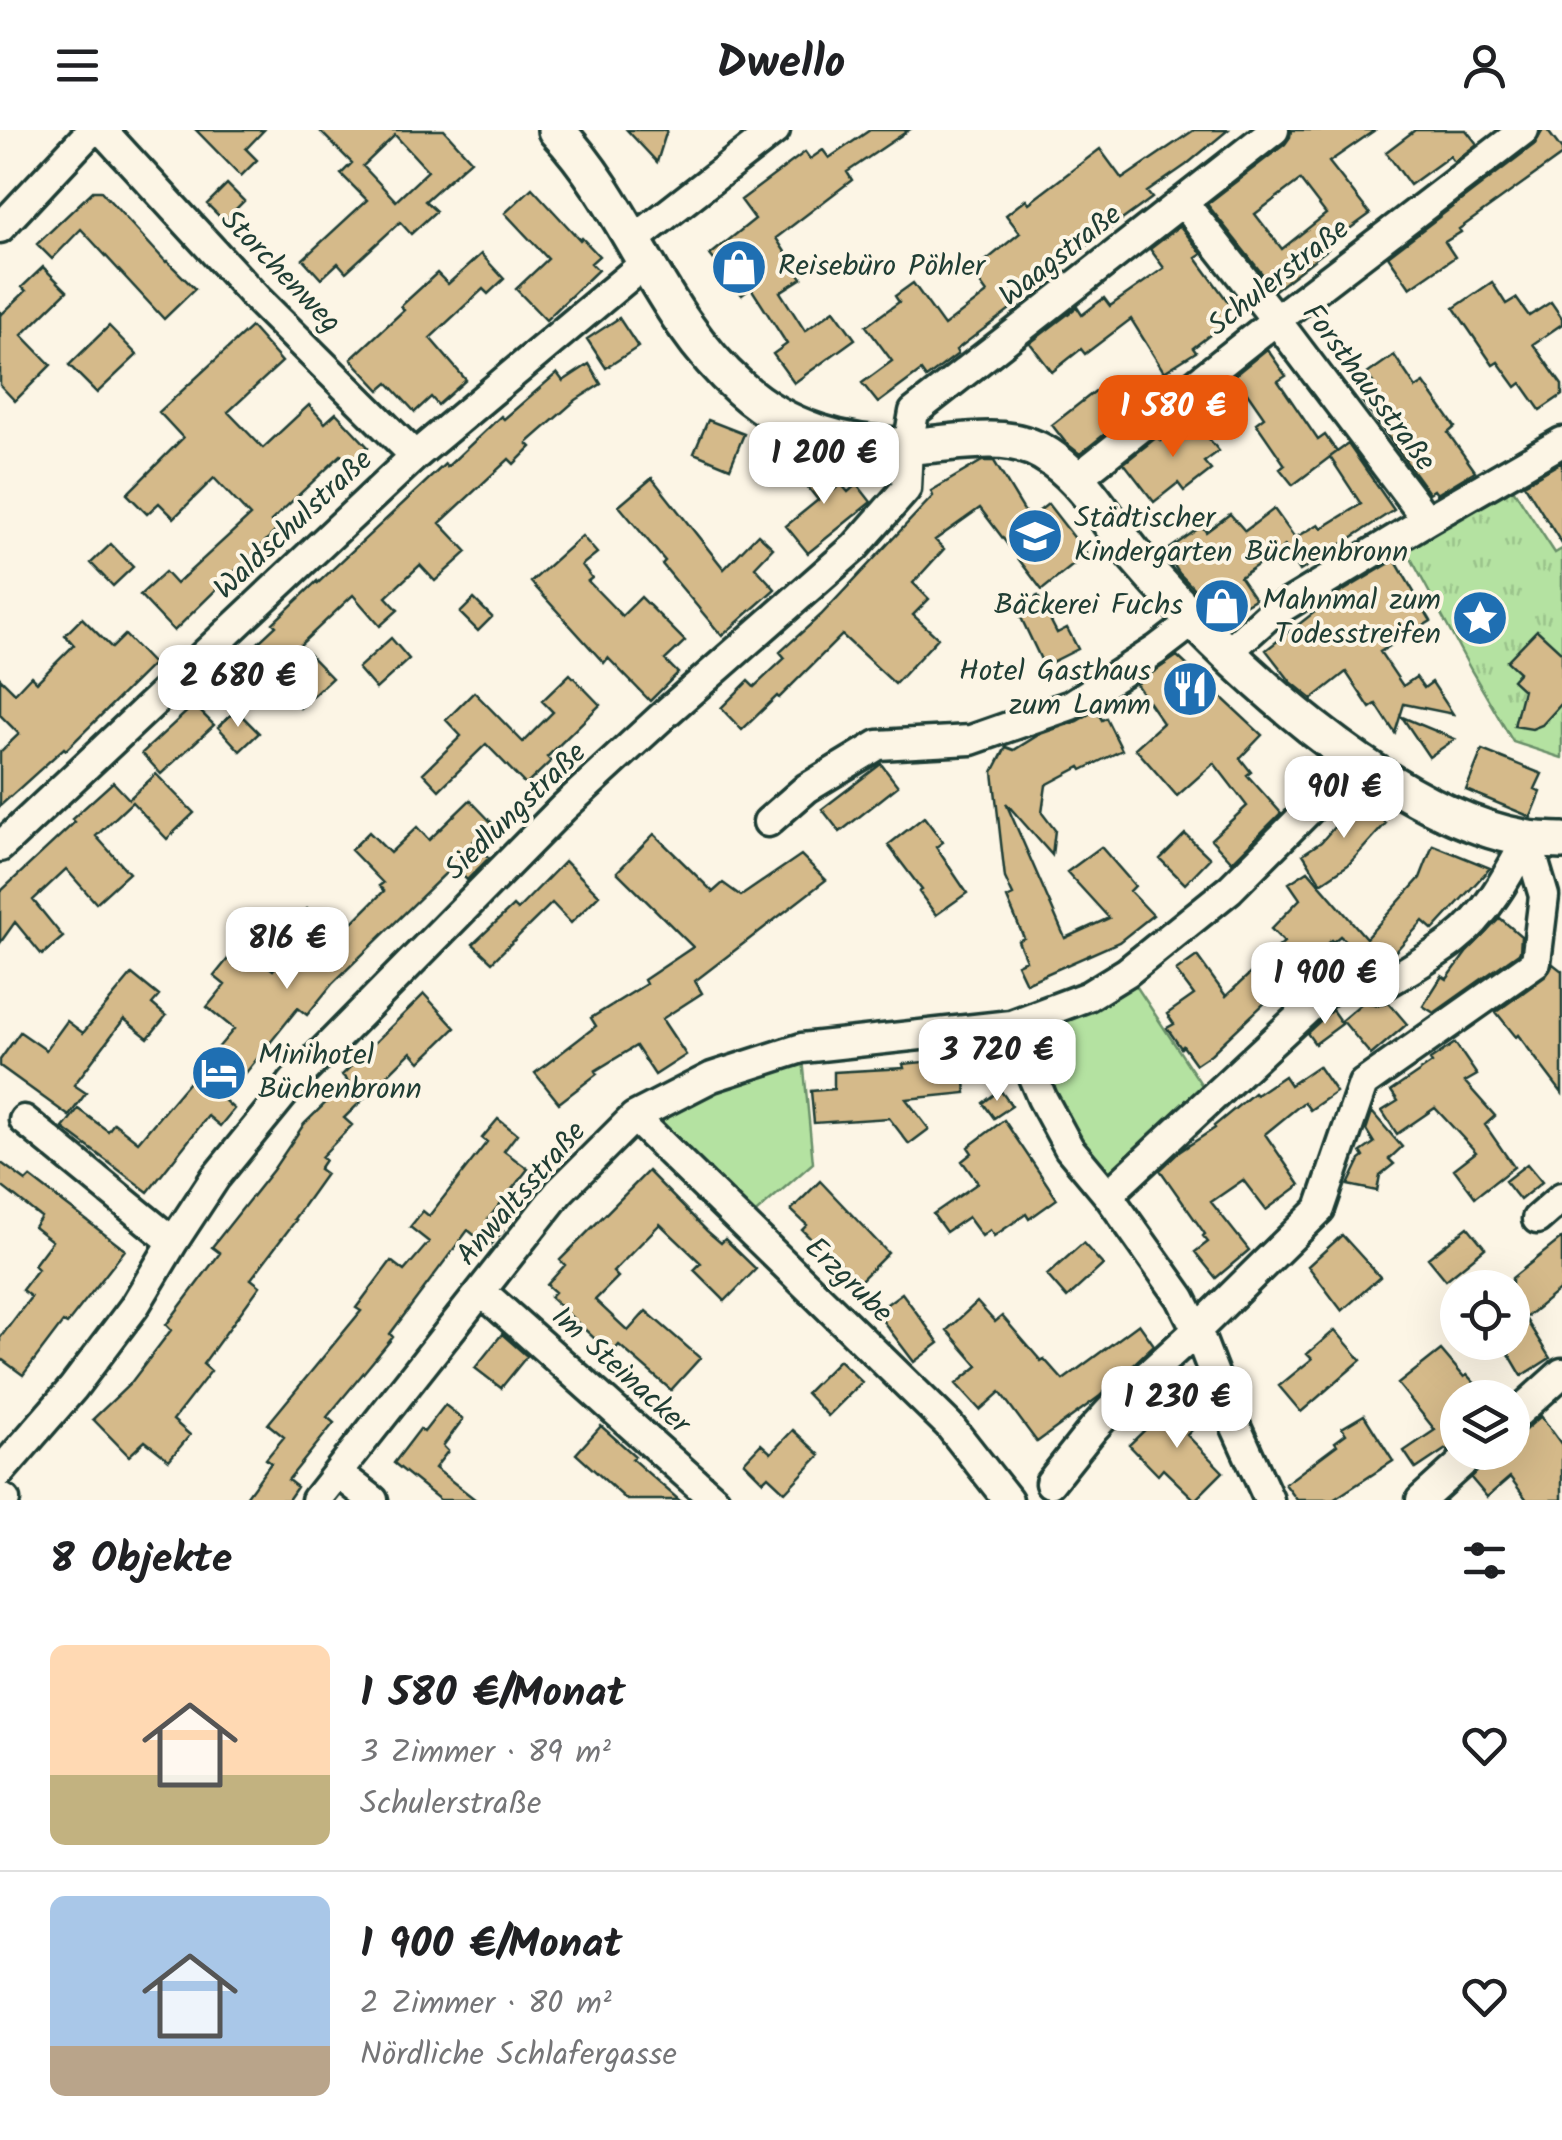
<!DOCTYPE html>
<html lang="de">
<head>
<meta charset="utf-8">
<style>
	body { margin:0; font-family:Kalam,sans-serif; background:#f6f6f6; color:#202124; height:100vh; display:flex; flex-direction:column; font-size:38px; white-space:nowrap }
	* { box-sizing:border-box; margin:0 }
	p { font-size:32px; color:#757577 }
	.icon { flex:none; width:55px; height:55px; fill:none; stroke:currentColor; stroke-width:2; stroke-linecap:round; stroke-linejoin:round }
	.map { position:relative; height:1370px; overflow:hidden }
	.panel { display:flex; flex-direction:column; background:#fff; flex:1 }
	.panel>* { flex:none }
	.controls { position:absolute; left:1440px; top:1140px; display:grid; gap:20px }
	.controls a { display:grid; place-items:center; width:90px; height:90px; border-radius:50%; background:#fff; box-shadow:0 10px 40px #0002; font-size:50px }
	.price { position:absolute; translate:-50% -85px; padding:0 22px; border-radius:20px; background:#fff; color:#222; font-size:32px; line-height:65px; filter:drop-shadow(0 2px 5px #0008) }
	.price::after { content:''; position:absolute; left:50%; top:60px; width:30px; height:22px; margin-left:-15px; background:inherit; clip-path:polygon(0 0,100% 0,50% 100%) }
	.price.on { background:#ea580c; color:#fff }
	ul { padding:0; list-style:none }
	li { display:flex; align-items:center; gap:30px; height:250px; padding:0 50px }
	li+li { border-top:2px solid #e0e0e0 }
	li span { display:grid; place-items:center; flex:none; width:280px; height:200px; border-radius:15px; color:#555 }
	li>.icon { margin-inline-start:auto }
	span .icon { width:120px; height:120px; fill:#fffc; stroke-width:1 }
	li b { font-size:42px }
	h2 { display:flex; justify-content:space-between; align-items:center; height:120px; padding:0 50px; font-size:42px }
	header { display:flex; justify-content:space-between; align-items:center; height:130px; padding:0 50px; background:#fff; font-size:45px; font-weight:700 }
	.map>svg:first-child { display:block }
	.green { fill:#b4e2a1; stroke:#6a906a; stroke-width:2.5 }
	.park { fill:url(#park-tufts); stroke:#6a906a; stroke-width:2.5 }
	.building { fill:#d5ba8a; stroke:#1f3d34; stroke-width:2.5; fill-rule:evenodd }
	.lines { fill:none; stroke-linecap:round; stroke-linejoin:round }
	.minor-casing { stroke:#1f3d34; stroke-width:35 }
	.major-casing { stroke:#1f3d34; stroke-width:42 }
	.minor { stroke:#fcf5e5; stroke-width:28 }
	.major { stroke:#fcf5e5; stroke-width:35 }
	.labels { text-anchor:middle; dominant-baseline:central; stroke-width:8; stroke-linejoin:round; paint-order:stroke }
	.street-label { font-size:30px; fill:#1f3d34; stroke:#fcf5e5 }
	.poi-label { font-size:30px; fill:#1f3d34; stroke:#fcf5e5; text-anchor:start }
</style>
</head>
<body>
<header><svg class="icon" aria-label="menu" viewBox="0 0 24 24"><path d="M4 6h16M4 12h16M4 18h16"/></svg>Dwello<svg class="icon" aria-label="person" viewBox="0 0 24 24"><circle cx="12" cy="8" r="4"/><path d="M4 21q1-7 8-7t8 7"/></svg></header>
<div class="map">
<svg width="1562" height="1370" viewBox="0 0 1562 1370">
	<defs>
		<pattern id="park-tufts" width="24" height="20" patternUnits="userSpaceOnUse" patternTransform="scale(2.5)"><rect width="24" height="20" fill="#b4e2a1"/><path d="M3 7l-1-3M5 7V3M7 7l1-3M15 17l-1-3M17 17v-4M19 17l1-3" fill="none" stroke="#9ac38b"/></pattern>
	</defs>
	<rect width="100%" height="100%" fill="#fcf5e5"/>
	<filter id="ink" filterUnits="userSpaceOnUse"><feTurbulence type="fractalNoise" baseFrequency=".01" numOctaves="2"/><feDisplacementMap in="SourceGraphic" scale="20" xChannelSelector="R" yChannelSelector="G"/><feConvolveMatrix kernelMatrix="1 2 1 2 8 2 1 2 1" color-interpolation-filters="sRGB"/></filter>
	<g filter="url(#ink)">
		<path class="green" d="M1127,842L1211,969L1108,1065L1011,895Z
			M802,918L813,1033L743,1094L634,987Z"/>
		<path class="park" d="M1504,345L1555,423L1562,419V628L1513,612L1471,540L1399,406Z"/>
		<path class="building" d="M196,0H264L246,19L257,30L241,46Z
			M319,0H444L471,30L425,71L436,81L411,104L400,92L346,142L338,133L321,149L303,129L367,70L341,44L352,33ZM395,5L428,41L396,71L363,36Z
			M627,0H667L657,32Z
			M870,0H909L847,42L852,50L776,108L802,148L780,162L805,201L834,180L855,209L794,253L773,224L787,214L751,158L742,165L710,125L755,89L741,70L805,22L810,29L823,20L829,28Z
			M1194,0H1228L1186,35L1147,62L1152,68L1060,135L1063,139L956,220L958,224L926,248L921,241L878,273L862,253L892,231L866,196L899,172L895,166L913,153L944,196L987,163L972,142L1020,103L1006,85L1026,69L1029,73L1100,19L1122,49Z
			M1291,0H1375L1329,32L1370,84L1326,116L1328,119L1275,160L1207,74L1285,14L1290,7ZM1300,50L1326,84L1282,119L1255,84Z
			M1415,0H1466L1477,14L1454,32L1450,26L1410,55L1386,22Z
			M1543,0H1547L1562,20V25L1459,99L1461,102L1445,112L1455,127L1410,158L1388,126L1535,14Z
			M227,54L244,71L224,91L207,74Z
			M532,58L580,110L582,108L599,126L591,133L598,140L546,190L516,159L548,129L505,83Z
			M93,61H101L166,132L167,131L195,159L164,189L81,99L52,129L37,114Z
			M1180,96L1202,124L1196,128L1237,184L1193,218L1196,222L1164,242L1131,189L1085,224L1081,219L1052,242L1030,213L1077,177L1082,185L1104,168L1110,176L1164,138L1150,119Z
			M481,124L504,149L488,164L483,159L430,208L466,250L438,275L431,267L415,282L388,253L380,260L351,229L404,180L401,176L437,143L448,154Z
			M43,137L67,161L22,205L51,235L15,271L0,255V182L2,184L26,161L22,157Z
			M1492,152L1506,174L1516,168L1529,186L1551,172L1562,188V194L1533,214L1562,255V265L1540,280L1521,253L1516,257L1498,232L1493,235L1454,178Z
			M619,188L638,217L606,238L587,209Z
			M109,196L137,225L97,263L69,235Z
			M251,197L282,232L228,282L263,318L309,275L325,293L336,283L368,317L349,334L341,325L271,391L278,399L174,501L140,465L165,442L176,454L250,386L214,348L174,388L159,373L147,384L127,364L183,308L159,282Z
			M1267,219L1286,246L1278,251L1318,310L1325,305L1337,322L1330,327L1348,314L1394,380L1300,441L1285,416L1240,447L1255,469L1222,488L1179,443L1165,422L1202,396L1206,402L1230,384L1245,401L1274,379L1295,408L1319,394L1322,398L1361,374L1330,327L1293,355L1280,339L1285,335L1256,293L1264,287L1235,245Z
			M1394,225L1416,258L1424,253L1455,297L1448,303L1475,341L1437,364L1434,360L1429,363L1362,271L1378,260L1367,244Z
			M589,234L601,254L576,270L527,313L531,317L514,334L509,329L440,393L467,422L435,451L420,435L386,467L398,480L380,496L353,465L300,515L332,548L300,578L268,543L238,571L218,550L276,496L273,493L317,451L318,453L445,334L447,337L501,286L504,289L557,243L563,251Z
			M1112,248L1136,279L1080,324L1066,313L1052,295Z
			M1191,287L1219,321L1204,332L1211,340L1184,361L1178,353L1154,372L1124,333L1157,307L1161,311Z
			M708,290L744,304L730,338L694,323Z
			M807,326L834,360L841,354L848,362L857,354L871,372L808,423L786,396L818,370L792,337Z
			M982,331H994L1029,389L1048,374L1087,424L1042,460L980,378L935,410L944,419L913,453L929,469L913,485L938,508L895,554L842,505L779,568L777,566L742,600L721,578L748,551L754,557L785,528L780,522L821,485L933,366L931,361Z
			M1562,332V414L1524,354Z
			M652,348L724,439L758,404L773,418L755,437L775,459L722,506L662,434L665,431L619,376Z
			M582,406L597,423L582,435L592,448L588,451L622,486L641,467L685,511L665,530L678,543L650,571L608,528L604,533L531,452Z
			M111,414L133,437L113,456L91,433Z
			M1395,430L1431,491L1380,522L1403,556L1416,547L1424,558L1432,552L1453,584L1404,574L1395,603L1376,574L1370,578L1346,542L1312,569L1291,552L1266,520L1335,466Z
			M1038,466L1057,503L1067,498L1078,519L1044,536L1016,477Z
			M474,469L492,487L478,501L460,483Z
			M82,488L112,518L125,505L153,534L66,620L64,618L0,676V622L19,604L0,585V548L15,563L31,546L37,552L74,515L65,505Z
			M1537,500L1562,523V573L1542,595L1532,599L1514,596L1523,560L1512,550L1519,542L1507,531Z
			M391,508L409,529L376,559L358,538Z
			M1177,526L1262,605L1240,628L1251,642L1247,645L1281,683L1232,732L1211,709L1247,676L1214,633L1177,666L1135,618L1163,593L1136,554Z
			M570,544L600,575L547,627L551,631L526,655L486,614L439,660L423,643L461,606L446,590L474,562L523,612L553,582L542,571Z
			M194,575L214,595L161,644L142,623Z
			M236,580L259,603L240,621L218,597Z
			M1096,580L1102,590L1106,588L1122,620L1082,640L1080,637L1046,655L1042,683L1055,700L1052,725L1006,673L1065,808L1109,788L1067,742L1101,717L1135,756L1130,761L1153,785L1119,812L1026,853L1017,834L1026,830L1018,811L1024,808L1007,768L1013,765L1005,748L993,642L1006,617L1014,620L1040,604L1077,591Z
			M1402,587L1455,609L1429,627Z
			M1482,620L1542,644L1535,659L1541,662L1531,687L1466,660Z
			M881,634L898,656L840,702L822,679Z
			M156,644L194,683L167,709L132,672L96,706L129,743L96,773L66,739L33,770L63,807L42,825L15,792L0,813V762L75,692L72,689L113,652L129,669Z
			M1359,669L1386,693L1348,735L1321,753L1303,724L1321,712Z
			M470,670L492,693L473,712L489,728L467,750L453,736L333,853L307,885L298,878L224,970L234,979L220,996L208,986L148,1062L63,998L78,979L108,1001L114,993L138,1012L234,899L207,877L225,855L214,846L240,814L273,840L300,806L290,795L307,779L336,809L384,761L379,756L383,753L351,720L369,702L390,723L417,697L429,710Z
			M924,687L943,712L936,717L967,763L936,785L919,762L922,760L888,715Z
			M654,704L713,762L723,753L741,766L801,725L826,750L695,851L702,863L662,889L686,925L655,945L636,916L595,941L597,944L559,973L535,943L596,896L591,888L646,854L644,850L693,817L617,742Z
			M1185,704L1210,728L1185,754L1160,729Z
			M1433,715L1490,738L1433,800L1423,791L1384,834L1376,839L1340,806L1333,812L1331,810L1211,924L1196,934L1183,916L1181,918L1167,898L1174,894L1167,884L1194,865L1176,841L1197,826L1226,866L1284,812L1271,799L1300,769L1289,753L1308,741L1366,808L1420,748Z
			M565,731L599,765L571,793L552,773L492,832L473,814L513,776L517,780Z
			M1500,788L1521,806L1520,822L1434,883L1423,876L1442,846L1447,849L1466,823Z
			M1553,834L1562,841V963L1518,905L1516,907L1496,882L1546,846Z
			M132,844L159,866L152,874L166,886L148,908L124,889L74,955L86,963L69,986L0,936V930L20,902L46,920L67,891L83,903Z
			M424,864L455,898L420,932L411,922L344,988L352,995L321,1027L325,1030L319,1039L326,1044L294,1089L296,1090L251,1149L260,1156L203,1234L211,1241L173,1290L190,1305L169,1330L145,1311L129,1326L93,1289L130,1254L171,1200L166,1195L220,1123L212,1117L273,1040L304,994L348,951L342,945Z
			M1363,872L1379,875L1388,872L1407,894L1371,925L1342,890Z
			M1332,880L1342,894L1315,914L1307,903Z
			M1455,913L1477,945L1465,952L1495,986L1485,995L1514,1037L1475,1067L1454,1039L1476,1022L1435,978L1397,1004L1382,981L1398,971L1391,961L1432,933L1430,930Z
			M963,928L966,963L906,969L929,999L909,1014L889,988L814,993L811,961L834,959V942L904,938L903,934Z
			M1318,936L1336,962L1310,980L1304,972L1265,1004L1300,1055L1266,1080L1243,1050L1211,1072L1249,1120L1216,1148L1195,1122L1208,1112L1203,1106L1205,1104L1160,1040L1179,1022L1215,998L1214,996L1254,963L1256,965L1284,946L1290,955Z
			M1000,960L1012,976L994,988L983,973Z
			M1372,982L1402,1017L1389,1029L1394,1034L1380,1045L1377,1061L1348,1055L1360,1030L1364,1027L1361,1022L1374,1013L1366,1000Z
			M498,989L517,1004L504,1021L528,1039L488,1089L503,1101L489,1117L468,1100L390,1204L393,1207L327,1287L334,1293L288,1350L297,1357L288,1370H244L271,1333L266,1329L284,1307L268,1294L361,1181L356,1178L391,1131L404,1141L429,1112L410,1097L423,1081L429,1086L487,1012L482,1008Z
			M1004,990L1057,1069L1029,1089L1026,1084L994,1106L990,1100L982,1106L968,1087L946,1102L933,1084L978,1053L962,1031L972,1023L968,1017Z
			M0,1032L26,1051L30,1047L125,1120L67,1194L63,1192L23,1245L0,1228V1208L31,1167L22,1160L38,1139L34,1135L52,1111L34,1097L41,1087L0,1055Z
			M1527,1034L1542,1052L1520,1070L1505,1051Z
			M648,1041L707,1101L721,1113L725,1109L756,1139L725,1171L694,1140L701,1133L660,1094L613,1142L618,1147L595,1170L628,1201L646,1181L700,1228L671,1260L619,1215L611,1224L550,1167L555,1162L547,1155L565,1135L560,1130Z
			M820,1051L888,1123L859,1152L820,1113L818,1116L802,1100L807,1095L791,1080Z
			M1468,1097L1485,1118L1446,1150L1428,1128Z
			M1342,1105L1380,1147L1342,1181L1308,1136Z
			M1562,1108V1158L1525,1188L1550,1228L1522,1246L1502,1212H1512V1148Z
			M1083,1113L1103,1135L1067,1168L1047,1145Z
			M902,1163L939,1213L914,1232L876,1182Z
			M977,1172L995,1192L1002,1186L1041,1231L1044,1229L1063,1250L1139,1194L1154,1215L1100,1266L1037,1312L1000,1262L980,1280L956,1254L978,1236L947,1200Z
			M1335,1200L1361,1230L1301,1282L1279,1256L1312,1229L1307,1224Z
			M502,1204L527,1226L501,1258L475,1238Z
			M1441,1220L1464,1247L1467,1245L1488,1268H1458V1313L1448,1322L1446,1319L1416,1339L1404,1321L1435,1300L1398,1254Z
			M839,1230L862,1252L828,1286L806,1263Z
			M1175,1271L1198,1294L1187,1305L1223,1342L1195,1370L1163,1339L1158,1345L1129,1315Z
			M445,1275L463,1289L443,1316L448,1321L435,1338L476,1370H440L394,1333L420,1299L424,1302Z
			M1364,1285L1393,1331L1333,1370H1297L1285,1354L1337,1315L1335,1312L1346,1304L1342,1298Z
			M1541,1286L1562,1315V1370H1527L1510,1347L1487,1367L1471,1348L1496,1322H1512V1305L1524,1301Z
			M601,1296L635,1326L632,1329L679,1370H627L576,1324Z
			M793,1300L820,1325L785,1362L768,1346L763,1351L744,1332L761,1314L771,1323Z"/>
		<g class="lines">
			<g class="minor-casing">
				<path id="minor" d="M102,0L259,171L415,326
					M1183,72L1276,190L1427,390
					M0,98L92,0
					M634,110L775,0
					M1076,349L1276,190L1524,0
					M1227,523L1268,486L1427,390L1562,312
					M768,692L807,658L878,615L971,610L1071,575L1156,520L1195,490
					M0,717L415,326L645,133
					M1011,895L1042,968L1069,1018L1108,1065L1181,1168L1197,1200L1226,1275L1269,1370
					M634,987L949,1295L1008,1370
					M24,990L173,1112
					M1108,1065L1342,847L1378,858C1403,843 1429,829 1453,811C1486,786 1508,746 1527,709
					M1537,1089L1562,1067
					M481,1161L715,1370
					M1512,1288L1562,1243
					M0,1342L73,1258L134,1177L173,1112L215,1048L294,951L563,678L666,583L855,417L906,359L908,316L914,282L1274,0
					M338,1343L373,1370
					M1050,1353L1093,1299L1115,1275L1197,1200L1320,1079L1363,954L1536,832L1544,766L1527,709
					M0,1367L5,1370
					M316,1370L559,1062L634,987L712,947L802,918L1011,895L1088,866L1127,842L1230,759L1358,631
					M1421,1370L1474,1322"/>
			</g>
			<g class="major-casing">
				<path id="major" d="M556,0C629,77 659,187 740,258C785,299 847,317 908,316C959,315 1009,296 1054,330C1089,355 1110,396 1137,428C1225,531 1388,684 1524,708C1536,711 1550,710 1562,711"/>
			</g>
			<use href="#minor" class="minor"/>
			<use href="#major" class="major"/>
		</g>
	</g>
	<defs>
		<g id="shop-disc" transform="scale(2.875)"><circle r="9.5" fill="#1f6fb2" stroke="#fcf5e5"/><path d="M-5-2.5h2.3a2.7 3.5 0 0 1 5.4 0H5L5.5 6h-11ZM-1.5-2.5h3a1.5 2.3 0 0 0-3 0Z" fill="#fff"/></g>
		<g id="school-disc" transform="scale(2.875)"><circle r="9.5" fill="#1f6fb2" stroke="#fcf5e5"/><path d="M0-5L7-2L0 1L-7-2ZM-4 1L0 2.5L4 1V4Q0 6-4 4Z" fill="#fff"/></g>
		<g id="sight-disc" transform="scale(2.875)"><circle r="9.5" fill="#1f6fb2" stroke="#fcf5e5"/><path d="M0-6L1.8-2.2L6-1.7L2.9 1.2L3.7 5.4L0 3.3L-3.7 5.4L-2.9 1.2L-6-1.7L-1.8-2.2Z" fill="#fff"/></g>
		<g id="restaurant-disc" transform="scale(2.875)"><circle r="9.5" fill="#1f6fb2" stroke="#fcf5e5"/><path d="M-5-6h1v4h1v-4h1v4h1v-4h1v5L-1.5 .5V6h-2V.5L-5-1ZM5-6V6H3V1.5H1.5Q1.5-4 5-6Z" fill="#fff"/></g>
		<g id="hotel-disc" transform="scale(2.875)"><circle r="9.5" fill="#1f6fb2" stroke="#fcf5e5"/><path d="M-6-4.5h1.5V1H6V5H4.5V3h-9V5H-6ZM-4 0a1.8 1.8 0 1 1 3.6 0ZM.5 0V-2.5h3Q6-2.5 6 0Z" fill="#fff"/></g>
	</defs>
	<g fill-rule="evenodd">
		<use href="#shop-disc" x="739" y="137"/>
		<use href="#school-disc" x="1035" y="406"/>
		<use href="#shop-disc" x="1222" y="476"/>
		<use href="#sight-disc" x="1480" y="488"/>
		<use href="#restaurant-disc" x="1190" y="559"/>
		<use href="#hotel-disc" x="219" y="943"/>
	</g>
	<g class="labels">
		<g class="street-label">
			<text transform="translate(1061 126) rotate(-38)">Waagstraße</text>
			<text transform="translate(280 142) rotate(46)">Storchenweg</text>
			<text transform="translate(1279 148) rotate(-38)">Schulerstraße</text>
			<text transform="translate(1368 258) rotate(53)">Forsthausstraße</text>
			<text transform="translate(294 395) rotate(-43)">Waldschulstraße</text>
			<text transform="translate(516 682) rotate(-44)">Siedlungstraße</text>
			<text transform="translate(522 1064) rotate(-49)">Anwaltsstraße</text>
			<text transform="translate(848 1151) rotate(44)">Erzgrube</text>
			<text transform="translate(620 1241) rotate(42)">Im Steinacker</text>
		</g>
		<g class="poi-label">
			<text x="778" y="137">Reisebüro Pöhler</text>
			<text x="1074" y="389">Städtischer<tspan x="1074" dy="34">Kindergarten Büchenbronn</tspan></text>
			<text x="1441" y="471" text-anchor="end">Mahnmal zum<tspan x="1441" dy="34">Todesstreifen</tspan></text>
			<text x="1183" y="476" text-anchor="end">Bäckerei Fuchs</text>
			<text x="1151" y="542" text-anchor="end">Hotel Gasthaus<tspan x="1151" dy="34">zum Lamm</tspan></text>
			<text x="258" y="926">Minihotel<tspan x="258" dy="34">Büchenbronn</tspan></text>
		</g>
	</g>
</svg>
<div class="controls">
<a><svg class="icon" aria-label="locate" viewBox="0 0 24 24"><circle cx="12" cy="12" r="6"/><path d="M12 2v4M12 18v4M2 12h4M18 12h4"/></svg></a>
<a><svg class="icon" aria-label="layers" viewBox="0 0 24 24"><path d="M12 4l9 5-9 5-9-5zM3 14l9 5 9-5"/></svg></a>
</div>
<b class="price on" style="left:1173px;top:330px">1 580 €</b>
<b class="price" style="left:824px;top:377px">1 200 €</b>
<b class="price" style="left:238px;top:600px">2 680 €</b>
<b class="price" style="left:1344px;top:711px">901 €</b>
<b class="price" style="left:287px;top:862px">816 €</b>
<b class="price" style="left:1325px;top:897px">1 900 €</b>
<b class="price" style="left:997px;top:974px">3 720 €</b>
<b class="price" style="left:1177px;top:1321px">1 230 €</b>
</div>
<section class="panel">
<h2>8 Objekte<svg class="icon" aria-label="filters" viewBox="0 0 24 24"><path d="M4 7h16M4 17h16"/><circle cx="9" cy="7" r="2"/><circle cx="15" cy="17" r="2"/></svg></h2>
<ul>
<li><span style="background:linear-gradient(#ffd9b3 65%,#c2b280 0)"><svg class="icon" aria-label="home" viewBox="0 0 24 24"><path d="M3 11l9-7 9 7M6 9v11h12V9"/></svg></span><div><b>1 580 €/Monat</b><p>3 Zimmer · 89 m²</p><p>Schulerstraße</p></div><svg class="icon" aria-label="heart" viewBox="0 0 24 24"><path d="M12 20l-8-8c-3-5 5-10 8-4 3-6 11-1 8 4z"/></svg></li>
<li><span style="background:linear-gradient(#a9c7e8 75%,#b9a48a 0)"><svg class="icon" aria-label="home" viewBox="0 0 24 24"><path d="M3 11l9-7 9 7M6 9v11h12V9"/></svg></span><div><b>1 900 €/Monat</b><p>2 Zimmer · 80 m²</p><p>Nördliche Schlafergasse</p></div><svg class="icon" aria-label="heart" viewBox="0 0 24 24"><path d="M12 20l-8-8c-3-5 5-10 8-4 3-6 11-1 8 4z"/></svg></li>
</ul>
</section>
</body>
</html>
